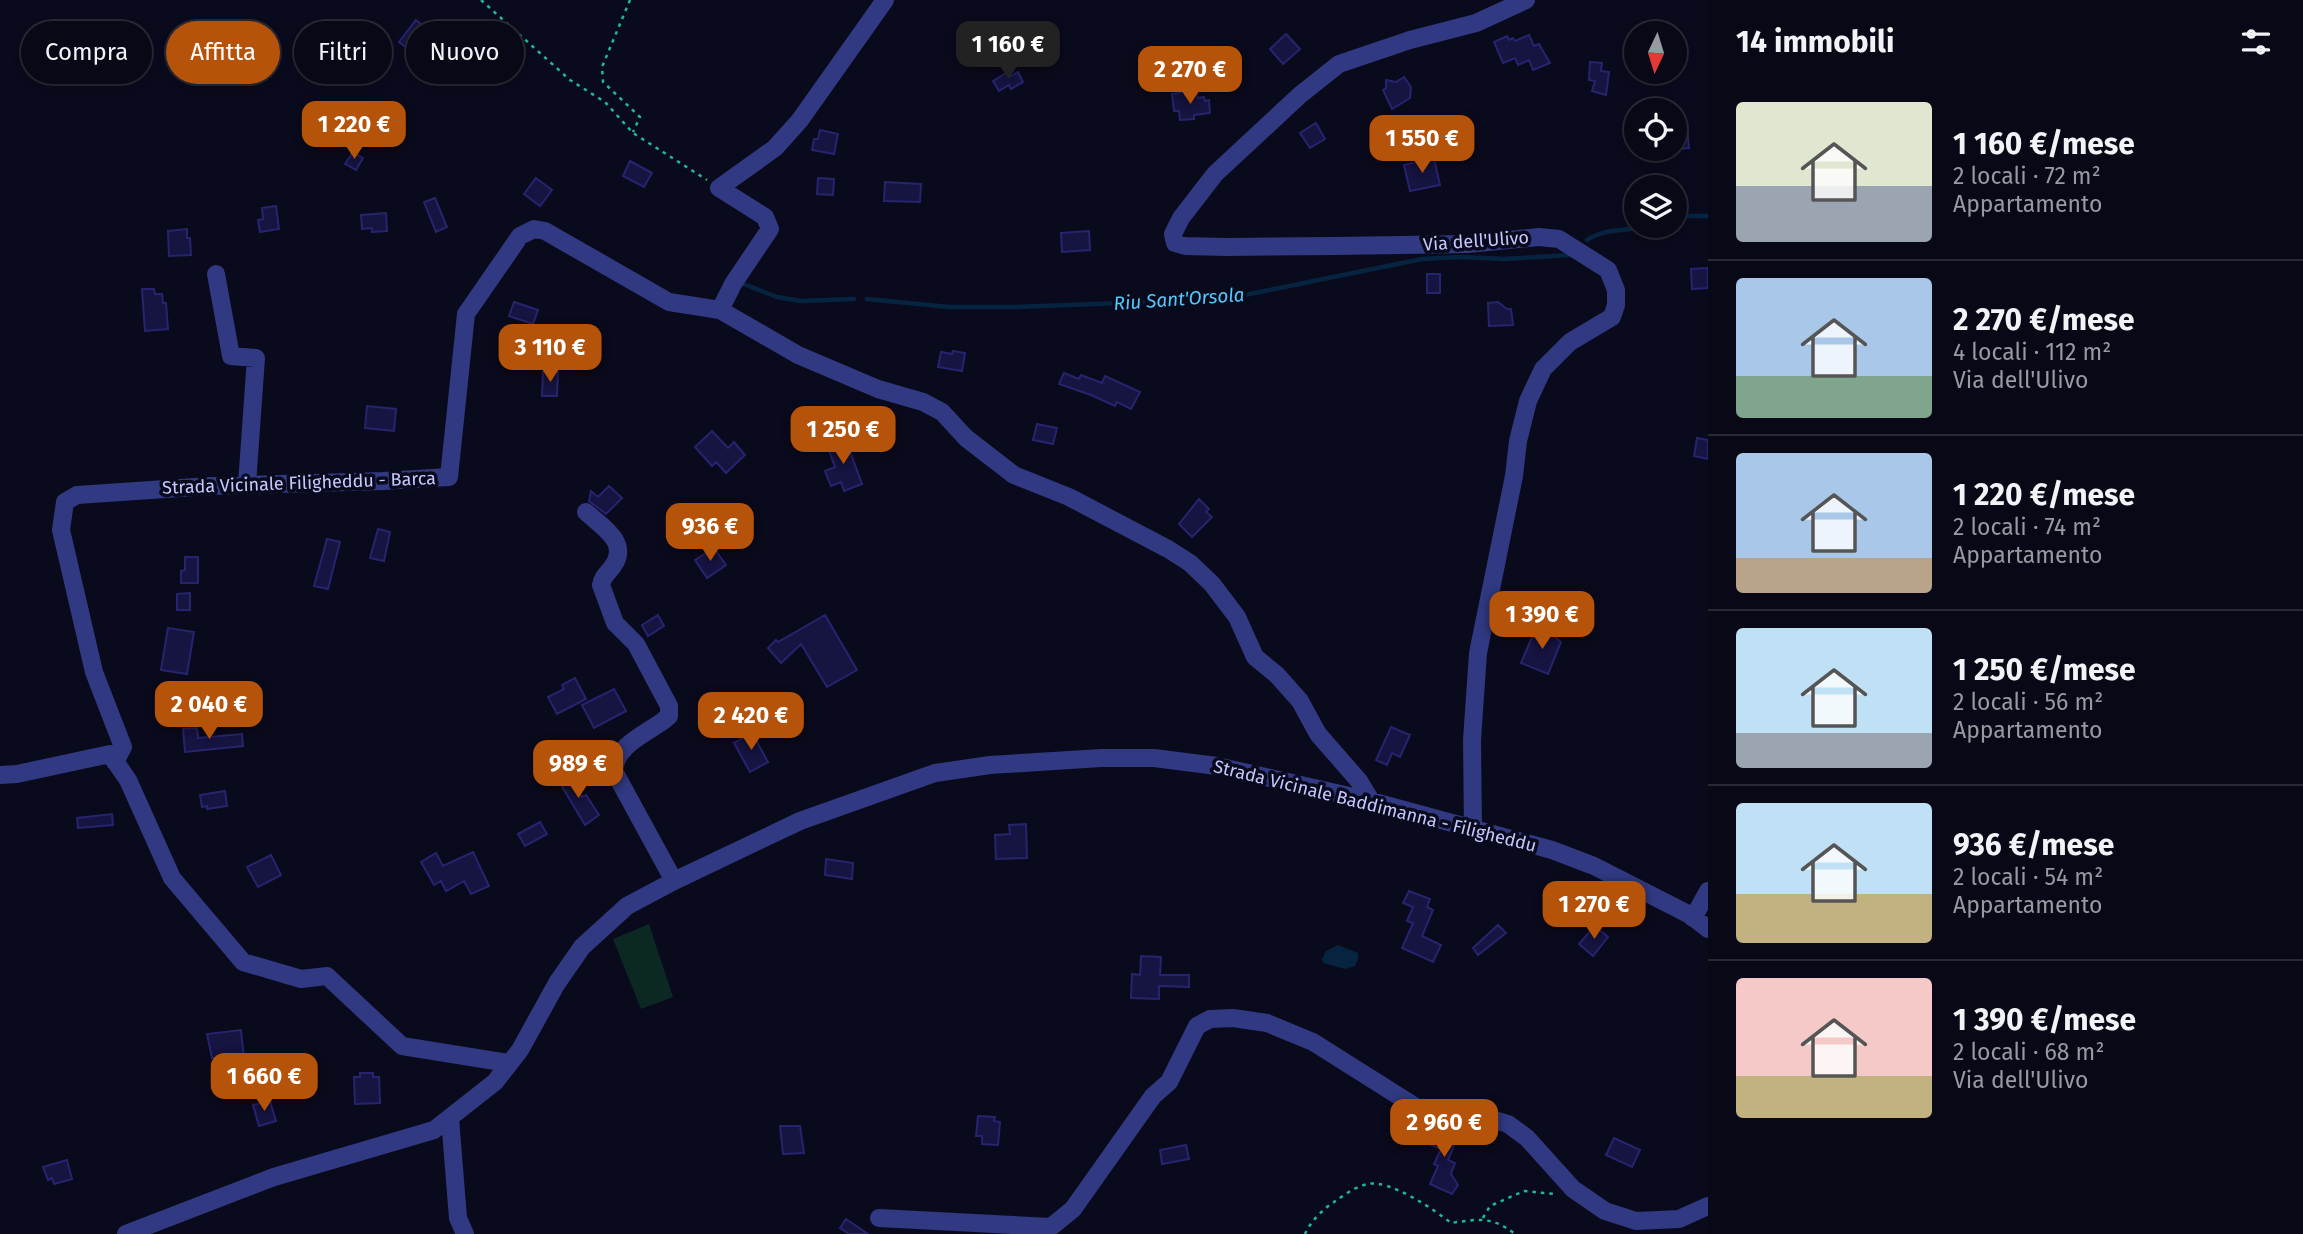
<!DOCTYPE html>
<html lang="it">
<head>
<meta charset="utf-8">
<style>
	body { margin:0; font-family:"Fira Sans",sans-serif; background:#11111f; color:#f1f3f6; height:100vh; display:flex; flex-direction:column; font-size:26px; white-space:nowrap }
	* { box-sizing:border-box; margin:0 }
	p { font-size:23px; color:#989aa1 }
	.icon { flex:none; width:38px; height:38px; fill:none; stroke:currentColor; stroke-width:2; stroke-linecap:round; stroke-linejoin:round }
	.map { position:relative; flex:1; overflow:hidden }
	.details { display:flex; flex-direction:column; background:#080816; width:595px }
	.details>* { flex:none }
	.top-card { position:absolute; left:21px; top:21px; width:665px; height:63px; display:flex; gap:14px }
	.needle { width:46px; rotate:184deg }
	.fabs { position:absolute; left:1624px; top:21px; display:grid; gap:14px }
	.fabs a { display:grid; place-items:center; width:63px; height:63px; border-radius:50%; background:#080816; box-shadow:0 4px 10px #0003,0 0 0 2px #292935; font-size:35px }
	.price { position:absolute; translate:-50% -60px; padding:0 16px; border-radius:14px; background:#b45309; color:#fff; font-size:23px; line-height:46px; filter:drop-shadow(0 2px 4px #0008) }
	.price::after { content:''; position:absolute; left:50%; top:42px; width:21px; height:16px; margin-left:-10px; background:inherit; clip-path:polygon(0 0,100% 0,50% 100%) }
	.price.on { background:#222; color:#fff }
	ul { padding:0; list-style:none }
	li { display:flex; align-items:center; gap:21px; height:175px; padding:0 28px }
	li+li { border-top:2px solid #292935 }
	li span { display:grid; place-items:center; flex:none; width:196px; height:140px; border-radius:7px; color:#555 }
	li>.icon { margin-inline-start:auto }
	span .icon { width:84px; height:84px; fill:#fffc; stroke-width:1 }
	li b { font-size:30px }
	h2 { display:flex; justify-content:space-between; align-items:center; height:84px; padding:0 28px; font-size:30px }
	.pill { padding:0 24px; border-radius:32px; background:#080816; box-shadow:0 4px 10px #0003,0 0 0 2px #292935; font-size:24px; line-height:63px }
	.pill.on { background:#b45309; color:#fff }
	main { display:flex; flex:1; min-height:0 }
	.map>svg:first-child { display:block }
	.green { fill:#0c2823 }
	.water { fill:#062440 }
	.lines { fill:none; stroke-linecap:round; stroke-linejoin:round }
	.stream { stroke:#062440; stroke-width:4.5 }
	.building { fill:#161440; stroke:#27246f; stroke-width:2 }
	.path { stroke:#21b898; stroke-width:2.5; stroke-dasharray:3.5 5; stroke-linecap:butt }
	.minor { stroke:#303981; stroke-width:18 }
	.labels { text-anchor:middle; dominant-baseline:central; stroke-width:7; stroke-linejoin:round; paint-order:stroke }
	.street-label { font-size:18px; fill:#c6c8ff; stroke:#0a0a1d }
	.water-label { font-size:19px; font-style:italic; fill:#54c9ff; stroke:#0a0a1d }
</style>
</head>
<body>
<main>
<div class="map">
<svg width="1708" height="1234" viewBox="0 0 1708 1234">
	<rect width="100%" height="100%" fill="#0a0a1d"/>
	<path class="green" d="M649,924L673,997L641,1009L613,939Z"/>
	<path class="water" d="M1338,945L1358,953V959L1355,966L1345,969L1323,963L1322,959L1326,951Z"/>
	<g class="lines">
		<path class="stream" d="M1675,216H1708
			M1587,240C1607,227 1621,233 1642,226
			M741,283L777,297L801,301L854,299
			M867,299L949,307H1016L1225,299L1422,259L1461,257L1504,259L1571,255"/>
	</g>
	<path class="building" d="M416,20L432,33L415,54L399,42Z
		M1286,34L1300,49L1283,64L1270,49Z
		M1529,35L1534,46L1539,44L1550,63L1533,70L1529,60L1518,65L1515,58L1503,63L1494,42L1507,36L1509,40L1513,38L1515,41Z
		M1169,57L1174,82L1144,88L1140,63Z
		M1590,62L1602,63L1601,71L1609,72L1606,95L1592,91L1595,81L1589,80Z
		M1018,72L1023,82L1011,89L1009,85L999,91L993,81L1006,73L1009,77Z
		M1404,77L1411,87L1410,98L1392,109L1383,90L1386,88V80L1396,82Z
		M1185,92V95L1197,94L1198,98L1204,97L1205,101L1209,100L1210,113L1194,115V119L1180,120L1179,111H1174L1172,94Z
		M1316,123L1325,139L1310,148L1300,133Z
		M1687,126L1689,148L1675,149V127Z
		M820,130L838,134L834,154L812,150L814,139H818Z
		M353,152L363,158L356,170L345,164Z
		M1434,158L1440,185L1410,191L1404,165Z
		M630,161L652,173L644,187L623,176Z
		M536,178L552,190L540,206L524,194Z
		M818,178L834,179L833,195L817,194Z
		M885,182L921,184L920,202L884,201Z
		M435,198L447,227L436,232L424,202Z
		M276,206L279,229L260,232L258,220L263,219L262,208Z
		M386,213L387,231L372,232V228L362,229L361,215Z
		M187,229V238H190L191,255L169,256L168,231Z
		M1089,231L1090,250L1062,252L1061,233Z
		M1708,268V288L1692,289L1691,269Z
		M1427,274H1440V293H1427Z
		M142,289H154L155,294H162L163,303H166L168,329L145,331Z
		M514,302L538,310L533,324L509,316Z
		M1498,302L1507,309H1511L1513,325L1489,326L1488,303Z
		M953,351L965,353L962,371L938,367L941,352L952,354Z
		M543,372H558L557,396H542Z
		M1064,373L1079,379L1081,375L1102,383L1105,376L1140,392L1131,409L1117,402L1115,406L1091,395L1059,384Z
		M367,406L396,409L394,431L365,428Z
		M1037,424L1057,428L1053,444L1033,440Z
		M712,431L728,448L734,442L745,455L726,473L716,462L712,466L695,447Z
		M845,438L862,484L844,491L841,482L831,486L825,471L835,467L827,445Z
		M1697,438L1708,440V459L1694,456Z
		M609,486L622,498L606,514L589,501L591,491L598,497Z
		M1199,499L1209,509L1206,512L1212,517L1192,537L1179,524Z
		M378,529L390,532L384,561L370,558Z
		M327,539L340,542L328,589L314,586Z
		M714,548L726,565L707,578L695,560Z
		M185,557H198V583H181V571L185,570Z
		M190,593V610H177V594Z
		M658,615L664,626L648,636L642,625Z
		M825,615L857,670L827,687L801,644L781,663L768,648L776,640L778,642Z
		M1543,627L1561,642L1548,674L1521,663L1532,637L1535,638Z
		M168,628L194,632L187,674L161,670Z
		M575,678L586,699L557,714L548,697L564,689L562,685Z
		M614,689L626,711L594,728L582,705Z
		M1391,727L1410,735L1400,757L1392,753L1387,765L1376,760Z
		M197,728L198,738L242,734L243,746L185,752L183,729Z
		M752,733L768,762L750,772L734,743Z
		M567,772L582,797L586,795L599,815L585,825L557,778Z
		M225,791L227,806L207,809V806L202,807L200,795Z
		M112,814L113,825L78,828L77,818Z
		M540,822L547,834L525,846L518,834Z
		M1026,824L1027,858L996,859L995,835L1010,834L1009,825Z
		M473,852L489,886L471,894L464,881L446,891L441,881L434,885L421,862L436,853L443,866Z
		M271,855L281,875L258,887L247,867Z
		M826,859L853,863L852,879L825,875Z
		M1409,891L1430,899L1427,907L1433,910L1422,936L1441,945L1433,962L1402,948L1413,923L1407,921L1413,907L1403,903Z
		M1498,925L1506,933L1478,955L1473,948Z
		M1595,926L1608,937L1593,956L1579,944Z
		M1141,956L1161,957L1160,975H1189V987L1159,986V999L1131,998L1132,974L1140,975Z
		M241,1030L244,1058L228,1060V1057L212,1058L207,1034Z
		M360,1073H373V1077H379L380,1103L355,1104L354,1077H360Z
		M270,1101L276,1121L259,1126L253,1105Z
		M978,1116L995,1117L994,1121L1000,1122L998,1145L982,1144V1136H976Z
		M780,1126H800L804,1153L783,1154Z
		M1461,1129L1448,1160L1455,1163L1451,1174L1458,1185L1452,1194L1430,1184L1438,1166L1434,1164L1441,1149L1426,1143L1431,1131L1438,1134L1440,1130L1449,1133L1451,1130Z
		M1614,1138L1640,1150L1632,1167L1606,1155Z
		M1186,1145L1189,1159L1162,1164L1160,1150Z
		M67,1160L72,1179L54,1184L52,1178L48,1180L43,1167Z
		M846,1219L868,1234H849L840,1228Z"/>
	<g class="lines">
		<path class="path" d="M481,0L570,80L605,102L633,133L707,180
			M630,0L602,67L603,82L640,117L633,132
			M1483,1218L1490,1206L1524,1191L1555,1194
			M1305,1234C1310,1222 1323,1209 1334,1202C1344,1195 1356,1186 1368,1184C1389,1179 1435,1210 1451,1223C1478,1219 1492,1216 1515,1234"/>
		<path class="minor" d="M216,274L231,356L256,358L247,484
			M720,310L733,284L770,229L765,217L719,188L775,148L800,120L885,0
			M586,512C601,526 630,542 613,566C608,573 602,577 601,585L615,623L636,644L669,706V716L663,721C645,734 615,746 614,771L674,881
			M115,762L123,747L94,672L61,530L65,502L77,495L210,486L383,481L449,477L466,314L520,236L534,229L545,231L669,302L720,310L798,355L878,389L923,402L942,412L966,438L1014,475L1069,497L1168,549L1190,563L1212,584L1237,617L1255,657L1277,675L1300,701L1318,734L1359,781L1371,801
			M0,775L17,774L110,754L128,780L172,878L243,962L301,979L327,976L402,1046L508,1063
			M1473,830L1472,740L1478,653L1514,476L1518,441L1528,401L1543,369L1570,342L1612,317L1616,305V290L1608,270L1559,239L1539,237L1467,244L1334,246L1226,247L1185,246L1175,243L1173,234L1181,218L1215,174L1300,95L1339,64L1410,40L1476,23L1526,0
			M1693,918L1708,891
			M450,1118L458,1218L465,1234
			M879,1218L1051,1227L1073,1209L1153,1096L1169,1082L1197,1026L1210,1019L1233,1018L1267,1023L1313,1042L1416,1107L1439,1119L1485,1117L1508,1124L1527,1138L1573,1189L1605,1211L1636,1221L1679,1219L1708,1206
			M126,1234L274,1177L434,1130L495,1082L520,1050L557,983L582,947L627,906L674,881L800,821L935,773L990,765L1101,758H1154L1217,766L1371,801L1552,850L1594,866L1690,915L1708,929"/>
	</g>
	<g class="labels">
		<g class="street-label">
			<text transform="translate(1476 241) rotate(-4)">Via dell'Ulivo</text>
			<text transform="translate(299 483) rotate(-2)">Strada Vicinale Filigheddu - Barca</text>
			<text transform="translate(1375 806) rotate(14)">Strada Vicinale Baddimanna - Filigheddu</text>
		</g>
		<g class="water-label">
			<text transform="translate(1179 299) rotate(-4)">Riu Sant'Orsola</text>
		</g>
	</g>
</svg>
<div class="fabs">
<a><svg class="needle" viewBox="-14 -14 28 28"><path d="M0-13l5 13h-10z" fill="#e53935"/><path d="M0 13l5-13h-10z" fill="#989aa1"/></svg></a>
<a><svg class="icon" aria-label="locate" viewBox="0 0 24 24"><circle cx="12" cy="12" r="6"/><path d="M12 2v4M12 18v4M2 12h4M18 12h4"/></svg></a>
<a><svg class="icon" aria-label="layers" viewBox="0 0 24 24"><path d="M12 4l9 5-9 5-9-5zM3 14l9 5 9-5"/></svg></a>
</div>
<b class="price on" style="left:1008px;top:81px">1 160 €</b>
<b class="price" style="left:1190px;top:106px">2 270 €</b>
<b class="price" style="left:354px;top:161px">1 220 €</b>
<b class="price" style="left:1422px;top:175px">1 550 €</b>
<b class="price" style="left:550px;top:384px">3 110 €</b>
<b class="price" style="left:843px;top:466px">1 250 €</b>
<b class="price" style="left:710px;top:563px">936 €</b>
<b class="price" style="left:1542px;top:651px">1 390 €</b>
<b class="price" style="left:209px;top:741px">2 040 €</b>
<b class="price" style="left:751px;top:752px">2 420 €</b>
<b class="price" style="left:578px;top:800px">989 €</b>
<b class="price" style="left:1594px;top:941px">1 270 €</b>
<b class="price" style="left:264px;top:1113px">1 660 €</b>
<b class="price" style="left:1444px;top:1159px">2 960 €</b>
<div class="top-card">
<a class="pill">Compra</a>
<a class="pill on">Affitta</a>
<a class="pill">Filtri</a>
<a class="pill">Nuovo</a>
</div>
</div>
<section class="details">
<h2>14 immobili<svg class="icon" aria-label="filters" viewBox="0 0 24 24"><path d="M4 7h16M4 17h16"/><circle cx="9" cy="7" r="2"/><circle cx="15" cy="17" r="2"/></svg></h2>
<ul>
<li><span style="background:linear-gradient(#dfe7d0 60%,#9aa5b1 0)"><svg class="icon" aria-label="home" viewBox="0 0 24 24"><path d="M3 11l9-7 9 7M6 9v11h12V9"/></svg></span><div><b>1 160 €/mese</b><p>2 locali · 72 m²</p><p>Appartamento</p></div></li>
<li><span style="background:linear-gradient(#a9c7e8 70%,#7fa58c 0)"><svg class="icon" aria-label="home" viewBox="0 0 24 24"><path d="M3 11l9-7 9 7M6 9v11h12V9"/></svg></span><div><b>2 270 €/mese</b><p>4 locali · 112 m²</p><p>Via dell'Ulivo</p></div></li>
<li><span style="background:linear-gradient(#a9c7e8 75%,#b9a48a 0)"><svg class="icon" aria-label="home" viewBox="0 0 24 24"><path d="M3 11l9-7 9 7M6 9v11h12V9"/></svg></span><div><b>1 220 €/mese</b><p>2 locali · 74 m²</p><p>Appartamento</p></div></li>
<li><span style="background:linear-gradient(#bfe0f5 75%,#9aa5b1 0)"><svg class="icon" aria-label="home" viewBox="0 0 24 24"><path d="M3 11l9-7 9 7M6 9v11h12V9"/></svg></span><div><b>1 250 €/mese</b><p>2 locali · 56 m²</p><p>Appartamento</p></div></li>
<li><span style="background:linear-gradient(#bfe0f5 65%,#c2b280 0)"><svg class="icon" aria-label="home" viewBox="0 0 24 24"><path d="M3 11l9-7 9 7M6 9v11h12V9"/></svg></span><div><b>936 €/mese</b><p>2 locali · 54 m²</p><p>Appartamento</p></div></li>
<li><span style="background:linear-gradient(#f6c9c9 70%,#c2b280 0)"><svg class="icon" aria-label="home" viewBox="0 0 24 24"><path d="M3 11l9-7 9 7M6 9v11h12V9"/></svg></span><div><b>1 390 €/mese</b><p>2 locali · 68 m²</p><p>Via dell'Ulivo</p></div></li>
</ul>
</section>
</main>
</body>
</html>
